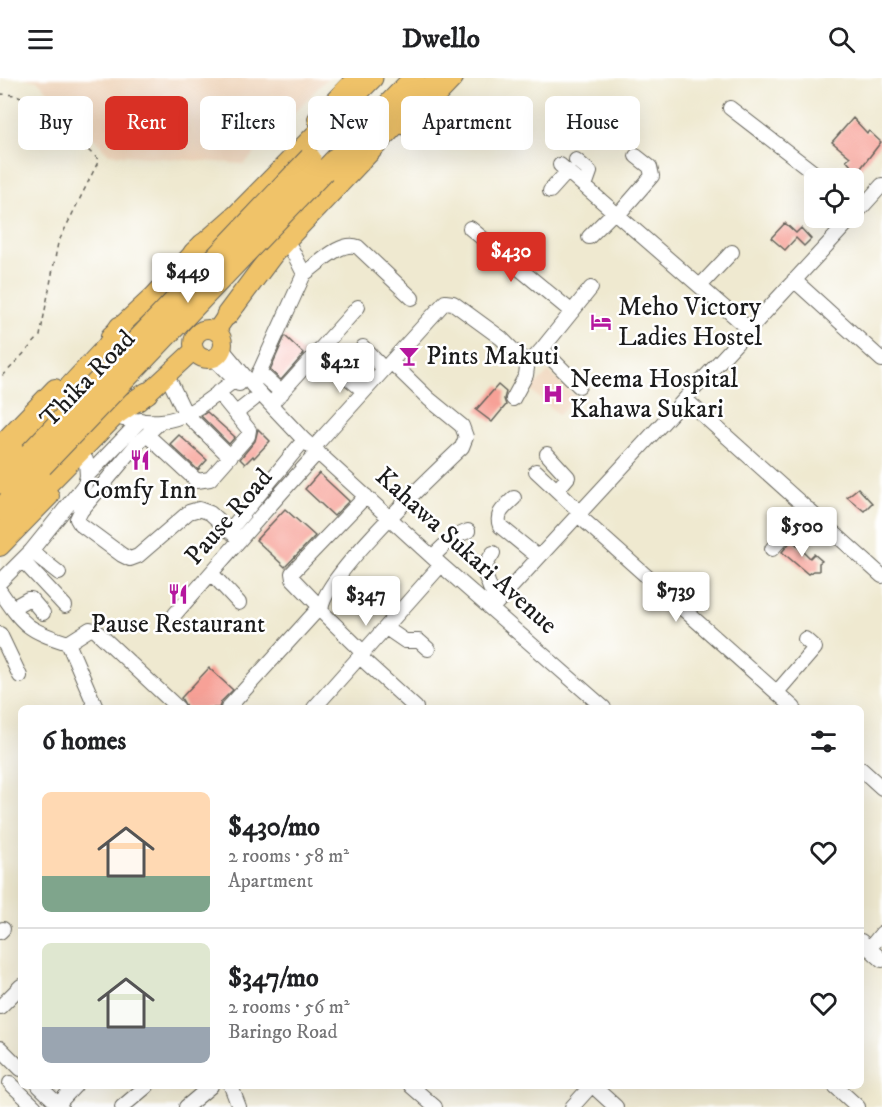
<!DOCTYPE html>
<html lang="en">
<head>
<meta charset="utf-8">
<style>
	body { margin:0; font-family:"IM FELL DW Pica",serif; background:#f6f6f6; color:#202124; height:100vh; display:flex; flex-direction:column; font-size:22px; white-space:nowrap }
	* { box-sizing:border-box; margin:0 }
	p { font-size:20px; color:#757577 }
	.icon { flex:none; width:33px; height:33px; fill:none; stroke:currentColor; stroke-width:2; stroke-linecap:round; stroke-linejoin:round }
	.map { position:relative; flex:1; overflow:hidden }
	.sheet { position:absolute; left:18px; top:627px; width:846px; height:384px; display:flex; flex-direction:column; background:#fff; border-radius:9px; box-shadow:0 6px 24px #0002 }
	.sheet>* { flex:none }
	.guide { position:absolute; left:18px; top:18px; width:846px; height:54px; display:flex; gap:12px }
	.tools { position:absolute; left:804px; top:90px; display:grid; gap:12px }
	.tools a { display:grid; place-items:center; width:60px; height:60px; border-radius:9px; background:#fff; box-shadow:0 6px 24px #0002; font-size:30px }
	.price { position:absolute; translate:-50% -51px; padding:0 14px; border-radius:6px; background:#fff; color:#222; font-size:20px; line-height:39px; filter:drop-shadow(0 2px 3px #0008) }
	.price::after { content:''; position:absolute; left:50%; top:36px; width:18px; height:14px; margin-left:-9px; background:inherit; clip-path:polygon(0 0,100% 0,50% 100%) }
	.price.on { background:#d93025; color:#fff }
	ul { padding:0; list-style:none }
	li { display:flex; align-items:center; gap:18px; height:150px; padding:0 24px }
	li+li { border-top:2px solid #e0e0e0 }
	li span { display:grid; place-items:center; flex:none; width:168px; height:120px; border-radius:9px; color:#555 }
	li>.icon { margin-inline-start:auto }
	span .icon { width:72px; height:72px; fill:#fffc; stroke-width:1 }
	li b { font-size:26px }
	h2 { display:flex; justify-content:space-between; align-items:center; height:72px; padding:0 24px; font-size:26px }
	.tag { padding:0 21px; border-radius:9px; background:#fff; box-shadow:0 6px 24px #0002; font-size:21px; line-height:54px }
	.tag.on { background:#d93025; color:#fff }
	header { display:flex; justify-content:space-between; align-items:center; height:78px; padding:0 24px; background:#fff; font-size:27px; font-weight:700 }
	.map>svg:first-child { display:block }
	.built { fill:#f0d6bc }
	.building { fill:#f7a197 }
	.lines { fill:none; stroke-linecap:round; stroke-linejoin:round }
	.minor-casing { stroke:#66645b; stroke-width:16 }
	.major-casing { stroke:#66645b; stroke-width:20 }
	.highway-casing { stroke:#66645b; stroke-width:23 }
	.path { stroke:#66645b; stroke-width:1.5; stroke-dasharray:4.5 4.5; stroke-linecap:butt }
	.minor { stroke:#fff; stroke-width:14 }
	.major { stroke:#f0c369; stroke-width:18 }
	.highway { stroke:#f0c369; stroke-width:21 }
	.highway-bridge-casing { stroke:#66645b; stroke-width:23; stroke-linecap:butt }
	.highway-bridge { stroke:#f0c369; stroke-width:21 }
	.labels { text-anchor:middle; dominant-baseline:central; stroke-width:5; stroke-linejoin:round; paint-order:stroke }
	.poi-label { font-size:26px; fill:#1c1c1c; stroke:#fff; text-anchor:start }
	.street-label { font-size:26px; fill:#1c1c1c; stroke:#fff }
</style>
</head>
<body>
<header><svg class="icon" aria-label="menu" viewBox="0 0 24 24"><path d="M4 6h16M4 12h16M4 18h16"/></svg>Dwello<svg class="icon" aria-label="search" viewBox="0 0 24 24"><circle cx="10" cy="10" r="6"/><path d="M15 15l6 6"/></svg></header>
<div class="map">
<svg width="882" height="1029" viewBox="0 0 882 1029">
	<rect width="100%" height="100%" fill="#fff"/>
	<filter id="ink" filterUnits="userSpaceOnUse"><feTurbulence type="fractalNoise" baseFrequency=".0167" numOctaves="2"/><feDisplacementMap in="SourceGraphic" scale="12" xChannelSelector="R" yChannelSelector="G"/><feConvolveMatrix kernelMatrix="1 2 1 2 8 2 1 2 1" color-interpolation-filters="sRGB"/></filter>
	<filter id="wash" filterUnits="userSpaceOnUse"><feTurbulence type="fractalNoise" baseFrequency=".008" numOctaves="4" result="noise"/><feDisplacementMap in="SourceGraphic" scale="24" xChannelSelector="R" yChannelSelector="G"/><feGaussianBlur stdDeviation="1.35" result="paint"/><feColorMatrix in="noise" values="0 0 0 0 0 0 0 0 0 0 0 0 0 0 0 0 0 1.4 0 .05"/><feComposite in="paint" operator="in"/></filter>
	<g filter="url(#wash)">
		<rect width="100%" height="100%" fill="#efe9d0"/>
		<path class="built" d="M23,0H328L244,86L109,76L38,3Z
			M549,294L576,319L559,337L530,312Z"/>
		<g id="blocks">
			<path class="building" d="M853,40L867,55L869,53L881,64L857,95L846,82L850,79L832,64Z
				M785,145L796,155L801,150L811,161L804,168L796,160L785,172L771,160Z
				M285,258L304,276L281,302L270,292Z
				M498,307L506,314L504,321L506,327L492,344L476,332Z
				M207,334L235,359L229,366L201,338Z
				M258,351L270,363L254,380L253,378L245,386L240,381L255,363Z
				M179,357L207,382L198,392L170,366Z
				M319,395L349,423L334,438L305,411Z
				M858,410L872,425L864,433L847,419Z
				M285,431L315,458L285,489L256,462Z
				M792,462L810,480L814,476L822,483L819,485V493H813L808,496L782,474Z
				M209,590L233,612L221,624L219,630H187L181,620Z"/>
		</g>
	</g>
	<g filter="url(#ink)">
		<use href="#blocks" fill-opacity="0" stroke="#66645b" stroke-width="1.5"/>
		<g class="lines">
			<g class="minor-casing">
				<path id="minor" d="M730,30L821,100
					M576,82L590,94L585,108
					M560,87L749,251
					M550,113L568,93
					M618,137L652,98L650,89L636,78
					M854,138L882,107
					M470,150L572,234
					M589,159L614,134
					M304,196C318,187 340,162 358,169L412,220
					M794,202L882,282
					M700,208L732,174
					M363,269L384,291
					M222,271L253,308L304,362L441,487L604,630
					M542,271L579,308
					M318,275L364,313
					M213,280L239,306
					M528,282L534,280L542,271L591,210
					M259,294L282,315
					M167,297L185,335L230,379
					M253,308L304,196L291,170
					M513,321L526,297L528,282
					M685,321L882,498
					M271,326L358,229
					M236,335L254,321
					M123,341C136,342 149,344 161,343C188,342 214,317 235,302
					M161,343L137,366L81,433L77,441L80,446L122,477L130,481L138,478L189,434L199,431L210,435L240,462
					M147,357L197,403L210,401L248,358L249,352L218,314
					M314,369L445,224L453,225L501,260L521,280L528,282
					M547,376L568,399L557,412
					M536,393L580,434
					M87,398L141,342
					M514,420C505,429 495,435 500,448L538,479
					M578,437L794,630
					M229,453L304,362
					M772,471L808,431
					M31,473L59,495
					M493,475L483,491L490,510L498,523
					M432,479L452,460L468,453
					M22,482L65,528
					M212,496L239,525
					M0,504L31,473L85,406L87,398L86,382
					M0,513C24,548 27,552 68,565L96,630
					M12,530L28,521H31L43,535
					M492,530L852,140
					M175,536C223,482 269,427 318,374
					M386,550L405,563H419L428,571
					M0,556L20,598
					M68,565L90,551L95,552L178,630
					M364,575L322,534C313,508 439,391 462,369L466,359L462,348L429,321L391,284
					M360,579L416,630
					M777,614L815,570L805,561
					M228,630L320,529L293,501L292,495L366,418
					M314,630L441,487
					M861,691L882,710
					M0,854L3,851
					M861,863L882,882
					M869,871L882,855
					M0,929L21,908
					M0,970L21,991
					M10,1005L35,1029
					M39,1008L61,1029
					M231,1008L239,1029
					M411,1008L435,1029
					M593,1008L616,1029
					M835,1008L858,1029
					M58,1026L75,1008
					M122,1029L147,1008
					M186,1029L211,1008
					M572,1029L591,1008"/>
			</g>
			<g class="major-casing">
				<path id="major" d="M317,41L356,0
					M407,49L454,0
					M193 266a15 15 0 1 1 30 0a15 15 0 1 1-30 0Z
					M216,253L227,237L237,226
					M110,258L154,217L202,165
					M138,324L194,272
					M0,367L55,310
					M0,469L50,418"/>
			</g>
			<g class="highway-casing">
				<path id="highway" d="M324,93L414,0
					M194,175L236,138L372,0
					M227,237L274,174L439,0
					M0,384L107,269L120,249
					M0,405L30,375
					M0,432L42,388
					M0,454L116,336L147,315"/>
			</g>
			<path class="path" d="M0,16L16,17L36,25L99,82L58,165L40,258L0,301"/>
			<use href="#minor" class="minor"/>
			<use href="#major" class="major"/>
			<use href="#highway" class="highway"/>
			<g class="highway-bridge-casing">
				<path id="highway-bridge" d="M30,375L310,80
					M42,388L324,93"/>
			</g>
			<use href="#highway-bridge" class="highway-bridge"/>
		</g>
	</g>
	<defs>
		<g id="hotel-bare" transform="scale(1.62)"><path d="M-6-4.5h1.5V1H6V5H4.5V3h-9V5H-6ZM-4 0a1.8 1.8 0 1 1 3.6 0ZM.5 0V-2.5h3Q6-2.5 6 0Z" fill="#b5179e" stroke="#fff" stroke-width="2.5" paint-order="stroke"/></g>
		<g id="bar-bare" transform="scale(1.62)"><path d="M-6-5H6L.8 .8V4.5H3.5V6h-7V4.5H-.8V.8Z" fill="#b5179e" stroke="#fff" stroke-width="2.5" paint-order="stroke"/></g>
		<g id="hospital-bare" transform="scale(1.62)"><path d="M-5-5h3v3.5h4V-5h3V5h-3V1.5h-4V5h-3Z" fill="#b5179e" stroke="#fff" stroke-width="2.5" paint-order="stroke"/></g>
		<g id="restaurant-bare" transform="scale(1.62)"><path d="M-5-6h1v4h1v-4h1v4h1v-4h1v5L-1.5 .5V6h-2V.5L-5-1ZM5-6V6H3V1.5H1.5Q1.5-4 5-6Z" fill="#b5179e" stroke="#fff" stroke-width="2.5" paint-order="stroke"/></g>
	</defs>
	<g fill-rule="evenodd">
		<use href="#hotel-bare" x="601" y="244"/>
		<use href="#bar-bare" x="409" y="278"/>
		<use href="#hospital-bare" x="553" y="316"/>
		<use href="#restaurant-bare" x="140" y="382"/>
		<use href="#restaurant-bare" x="178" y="516"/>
	</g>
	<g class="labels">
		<g class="poi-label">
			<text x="618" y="229">Meho Victory<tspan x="618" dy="30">Ladies Hostel</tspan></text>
			<text x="426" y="278">Pints Makuti</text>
			<text x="570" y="301">Neema Hospital<tspan x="570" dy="30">Kahawa Sukari</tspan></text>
			<text x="140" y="412" text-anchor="middle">Comfy Inn</text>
			<text x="178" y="546" text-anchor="middle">Pause Restaurant</text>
		</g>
		<g class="street-label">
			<text transform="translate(88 301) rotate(-46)">Thika Road</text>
			<text transform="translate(229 439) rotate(-49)">Pause Road</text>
			<text transform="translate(466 473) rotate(42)">Kahawa Sukari Avenue</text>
		</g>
	</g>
</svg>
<div class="tools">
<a><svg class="icon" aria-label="locate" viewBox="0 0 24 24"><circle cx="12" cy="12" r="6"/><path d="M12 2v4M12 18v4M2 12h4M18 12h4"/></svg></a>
</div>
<b class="price on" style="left:511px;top:205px">$430</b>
<b class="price" style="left:188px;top:226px">$449</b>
<b class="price" style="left:340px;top:316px">$421</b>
<b class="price" style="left:802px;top:480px">$500</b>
<b class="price" style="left:676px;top:545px">$739</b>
<b class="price" style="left:366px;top:549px">$347</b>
<div class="guide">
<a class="tag">Buy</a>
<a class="tag on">Rent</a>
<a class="tag">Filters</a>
<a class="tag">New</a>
<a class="tag">Apartment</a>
<a class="tag">House</a>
</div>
<section class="sheet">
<h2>6 homes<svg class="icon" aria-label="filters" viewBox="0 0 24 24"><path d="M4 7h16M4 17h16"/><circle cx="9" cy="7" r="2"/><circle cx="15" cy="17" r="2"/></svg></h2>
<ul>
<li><span style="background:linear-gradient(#ffd9b3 70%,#7fa58c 0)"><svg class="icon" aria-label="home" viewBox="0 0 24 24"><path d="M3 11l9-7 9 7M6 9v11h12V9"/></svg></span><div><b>$430/mo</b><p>2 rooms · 58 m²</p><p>Apartment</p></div><svg class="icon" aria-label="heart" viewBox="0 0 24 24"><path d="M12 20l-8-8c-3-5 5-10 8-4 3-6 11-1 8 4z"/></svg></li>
<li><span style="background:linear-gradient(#dfe7d0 70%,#9aa5b1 0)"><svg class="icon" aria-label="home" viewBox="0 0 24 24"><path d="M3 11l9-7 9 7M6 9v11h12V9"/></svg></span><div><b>$347/mo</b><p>2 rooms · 56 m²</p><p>Baringo Road</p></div><svg class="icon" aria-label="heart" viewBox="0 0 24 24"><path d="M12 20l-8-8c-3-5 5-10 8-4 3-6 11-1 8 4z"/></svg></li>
</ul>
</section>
</div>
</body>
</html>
